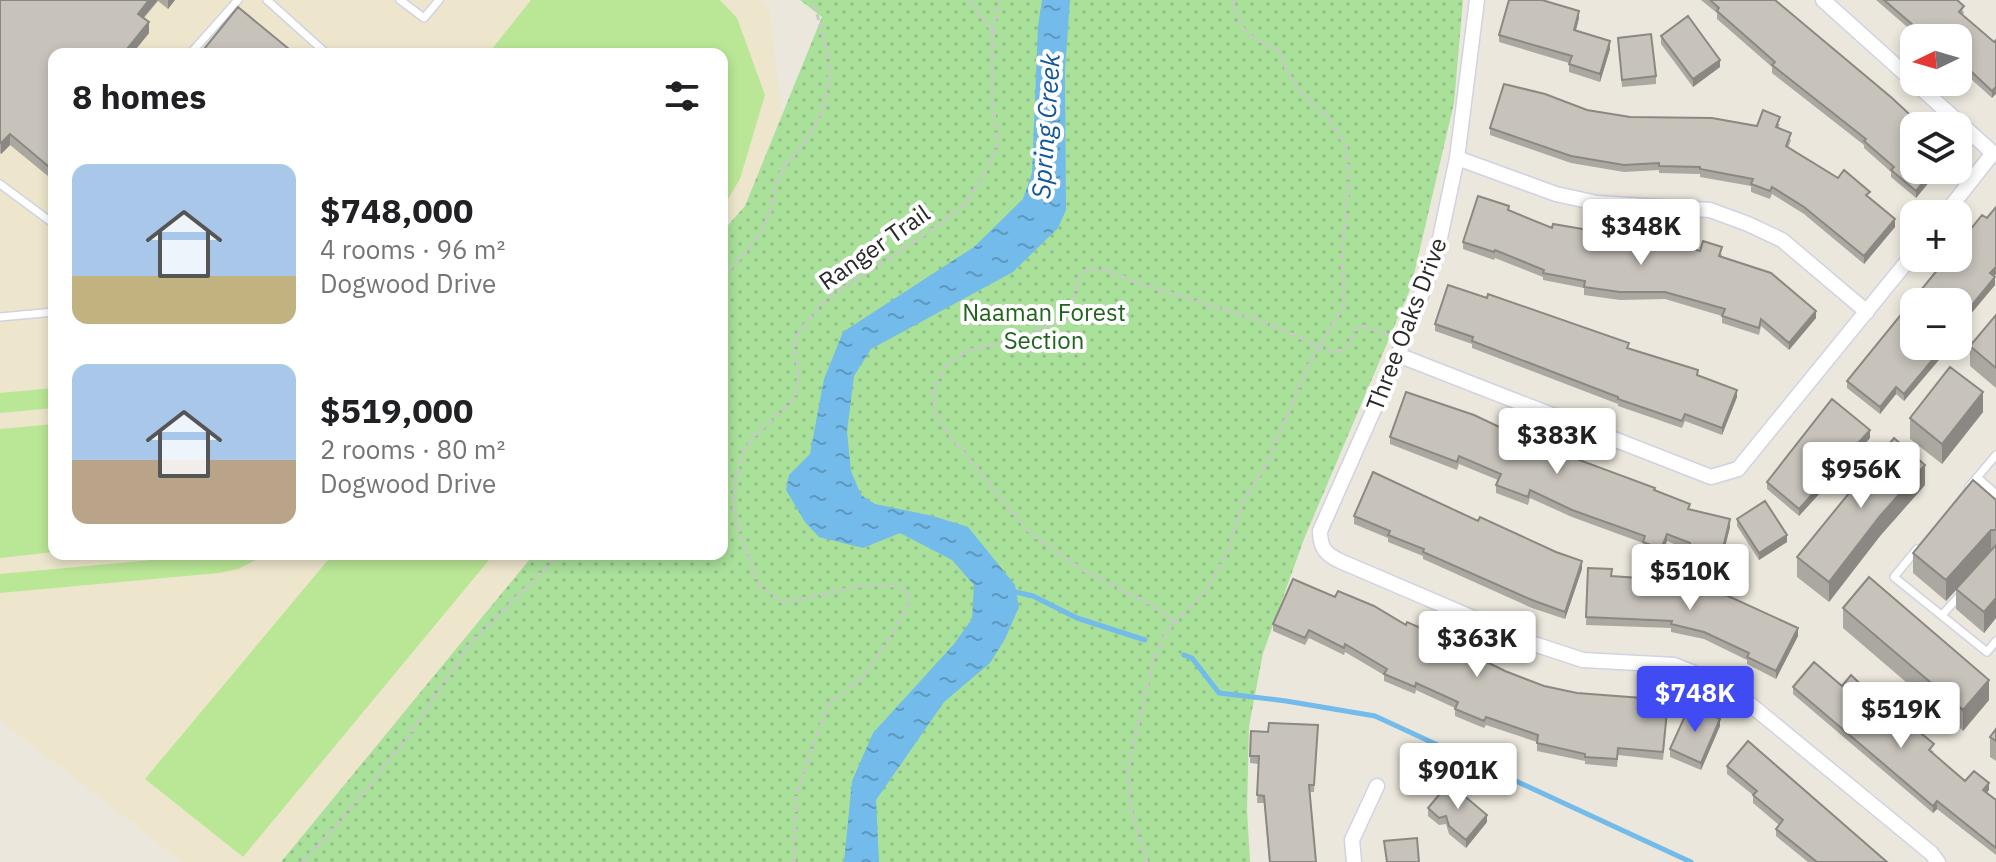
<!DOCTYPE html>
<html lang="en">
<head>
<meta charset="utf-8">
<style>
	body { margin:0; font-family:"IBM Plex Sans",sans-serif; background:#f2f2f2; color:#202124; height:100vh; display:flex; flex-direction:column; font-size:30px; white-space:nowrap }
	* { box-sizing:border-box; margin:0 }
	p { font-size:26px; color:#757577 }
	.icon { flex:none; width:44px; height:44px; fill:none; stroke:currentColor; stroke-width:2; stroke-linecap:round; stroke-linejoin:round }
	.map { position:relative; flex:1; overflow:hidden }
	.sheet { position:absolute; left:48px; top:48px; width:680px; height:512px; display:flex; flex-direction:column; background:#fff; border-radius:16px; box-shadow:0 4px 12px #0003 }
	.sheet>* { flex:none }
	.needle { width:52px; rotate:265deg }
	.tools { position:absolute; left:1900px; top:24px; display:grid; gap:16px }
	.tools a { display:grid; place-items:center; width:72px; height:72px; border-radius:16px; background:#fff; box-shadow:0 4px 12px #0003; font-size:40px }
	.price { position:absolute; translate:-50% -68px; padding:0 18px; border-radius:8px; background:#fff; color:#222; font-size:26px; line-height:52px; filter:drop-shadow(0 2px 4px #0008) }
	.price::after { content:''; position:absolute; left:50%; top:48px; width:24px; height:18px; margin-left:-12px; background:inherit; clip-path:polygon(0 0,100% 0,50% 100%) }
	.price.active { background:#414bf4; color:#fff }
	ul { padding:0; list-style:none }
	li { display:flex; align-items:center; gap:24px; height:200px; padding:0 24px }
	li span { display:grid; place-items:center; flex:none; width:224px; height:160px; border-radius:16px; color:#555 }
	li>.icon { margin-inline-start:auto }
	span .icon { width:96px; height:96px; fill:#fffc; stroke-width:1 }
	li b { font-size:34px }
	h2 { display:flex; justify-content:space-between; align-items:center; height:96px; padding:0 24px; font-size:34px }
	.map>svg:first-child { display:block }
	.education { fill:#ede6cc }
	.green { fill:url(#green-dots) }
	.pitch { fill:#bae796 }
	.water { fill:url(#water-ripples) }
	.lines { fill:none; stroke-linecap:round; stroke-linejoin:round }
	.stream { stroke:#72bbea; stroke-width:5 }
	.service-casing { stroke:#d1d2e2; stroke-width:10 }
	.minor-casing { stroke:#d1d2e2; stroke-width:17 }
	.path { stroke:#c8c8c8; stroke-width:3; stroke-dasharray:6 4; stroke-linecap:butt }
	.service { stroke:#fff; stroke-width:7 }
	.minor { stroke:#fff; stroke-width:14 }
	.wall { fill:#aba8a1 }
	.shaded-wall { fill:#8b8883 }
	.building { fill:#c7c3bb; stroke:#8b8883; stroke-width:2 }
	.labels { text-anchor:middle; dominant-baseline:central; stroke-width:8; stroke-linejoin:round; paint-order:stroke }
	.street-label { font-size:24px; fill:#2a2a2a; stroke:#fff }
	.park-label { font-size:24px; fill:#22641c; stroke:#fff }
	.water-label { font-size:26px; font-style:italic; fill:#125796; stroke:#fff }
</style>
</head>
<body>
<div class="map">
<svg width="1996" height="862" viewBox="0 0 1996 862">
	<defs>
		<pattern id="green-dots" width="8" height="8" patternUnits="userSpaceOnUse" patternTransform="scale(2)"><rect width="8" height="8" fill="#a9e09a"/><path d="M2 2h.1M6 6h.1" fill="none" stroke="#92c085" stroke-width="1.8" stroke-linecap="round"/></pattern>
		<pattern id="water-ripples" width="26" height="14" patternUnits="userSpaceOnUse" patternTransform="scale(2)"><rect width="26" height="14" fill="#72bbea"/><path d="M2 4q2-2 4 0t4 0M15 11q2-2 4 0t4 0" fill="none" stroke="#5e98be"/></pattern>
	</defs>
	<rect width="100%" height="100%" fill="#ebe7dc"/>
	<path class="education" d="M0,0H760L769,7L782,116L745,206L722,232V54H54V554H534L281,862H182L0,720Z"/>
	<path class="green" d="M800,0H1463L1454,103L1411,287L1304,539L1263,653L1249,726L1247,810L1250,862H281L534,554H722V232L745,206L822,17Z"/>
	<path class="pitch" d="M531,0H720L737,18L765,95L740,179L722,209V54H488Z
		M54,388V408L0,413V393Z
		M54,424V552L0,558V429Z
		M217,554H267L238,569L219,573L0,593V574Z
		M333,554H494L243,857L145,779Z"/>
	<path class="water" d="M1042,0H1070L1065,70L1066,210L1058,228L1013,272L871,349L854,376L847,432L851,471L861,495L875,504L933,516L968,527L1015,585L1019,607L1005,639L990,663L944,702L876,800L879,862H844L852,781L873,733L954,644L972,619L974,585L952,560L900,533L863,548L819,537L805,522L786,490L789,475L810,454L824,379L843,332L974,247L1023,199L1032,173L1038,26Z"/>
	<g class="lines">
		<path class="stream" d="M1011,591L1033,596L1077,618L1145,640
			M1184,655L1192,658L1219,693L1286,701L1375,716L1691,862"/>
		<g class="service-casing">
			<path id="service" d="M267,0L327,54
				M400,0L424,18L439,0
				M190,54L238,0
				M0,184L54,224
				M0,317L54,312
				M1977,477L1996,494
				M1969,487L1996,455
				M1917,549L1894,577L1987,652L1996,641
				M1942,615L1962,593"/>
		</g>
		<g class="minor-casing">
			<path id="minor" d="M1477,0L1457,158L1436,257L1398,355L1320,531C1320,547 1325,554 1340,561L1534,644L1583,660L1674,665L1729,687L1931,853L1938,862
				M1823,0L1993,153L1945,214
				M1457,158L1556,194L1597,203L1710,210L1748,224L1782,240L1867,312
				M1398,355L1711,477L1738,469L1914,253
				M1354,862L1352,840L1377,786"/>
		</g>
		<path class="path" d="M993,32L999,0
			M722,277C741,257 761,238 770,212C773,201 774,187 779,176C787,160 803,147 812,131C841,81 827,51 813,0
			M1174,621L1148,603L1083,570L1032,535L946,431L934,411V390L944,368L966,351L1025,338L1060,318L1074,297L1078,278L1089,268L1107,270L1138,283L1259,320L1335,353L1348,346L1355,330L1363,326L1388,335
			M302,862L321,843L373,782L412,731L471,643L560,554
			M794,862L796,795L828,705L862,678L893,633L909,602L906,589C866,576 821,599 782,602L760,587L741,538L733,507L736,478L742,455L754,436L795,398L799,373L794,347L799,332L818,308L832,296L936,227L966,203L984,174L998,143L992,97L993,32L969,0
			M1147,862L1131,810L1128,768L1153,661L1167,631L1207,589L1228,551L1242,504L1267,463L1309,364L1344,305L1342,255L1349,182L1346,146L1327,116L1303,95L1287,72L1280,52L1246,33L1233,7L1235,0"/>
		<use href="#service" class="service"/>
		<use href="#minor" class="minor"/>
	</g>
	<path class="wall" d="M0,0H175L168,9L158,1L144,18L149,33L132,54H54V181L10,145L1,154L0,153Z
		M1701,0H1775L1939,170L1916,198L1891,177V172L1864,148V145L1772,73V67L1717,19V13Z
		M1876,0H1957L1964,13L1962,15L1994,42L1992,98L1958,67V38H1920Z
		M1579,18L1576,30L1610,49L1600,82L1569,72V63L1499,42V35Z
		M1661,36L1720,67L1693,87L1661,44Z
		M1618,38L1656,76V84L1622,87Z
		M1587,110L1630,117L1757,126L1780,124L1778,128L1791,140L1788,148L1870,198L1895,227L1864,264L1804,214L1772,194L1770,199L1751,192V186L1700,177V174L1659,173V170L1624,172L1571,163L1490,135V128Z
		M1996,207V274L1994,276L1995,285L1958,329V302H1914V346H1949V348L1904,401L1896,394L1880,414L1847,388V381L1947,258H1958V245L1982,215L1987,218Z
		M1509,210L1552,228L1667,242L1700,251L1722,254L1721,257L1816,318L1789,350L1761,326L1759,335L1722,323V316L1665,299L1620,300L1584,295V288L1543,280V277L1495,258L1494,260L1463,249V242Z
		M1996,315V388L1970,366V346Z
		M1435,324L1629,348L1698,375L1737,397L1722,435L1685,421L1682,428L1618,406V404L1472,348V344L1435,331Z
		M1983,412L1942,464L1910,439V418Z
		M1510,434L1655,490L1690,510L1730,527L1721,563L1689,555V550L1667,541L1661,556L1643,549V543L1572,517L1530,498L1528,505L1496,493V485L1498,480L1459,464L1457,470L1390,444V437Z
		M1870,438L1799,516L1767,489V482Z
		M1925,485L1880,536L1829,602L1797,577V557Z
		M1996,500V618L1984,633L1956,609V590L1946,601L1913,573V553Z
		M1354,516L1582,569L1565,619L1532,608L1423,559V556L1388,542V538L1354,524Z
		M1737,519L1787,542L1759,560L1737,526Z
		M1588,568L1611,576L1798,636L1776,679L1747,664V660L1704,639L1671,632V628L1586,625Z
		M1335,597L1437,638L1505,671L1544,686L1577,693L1668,708L1663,760L1618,755L1617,767L1585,764V761L1537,751V742L1486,725L1484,728L1455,716V708L1416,690L1415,694L1384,681V675L1345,652L1344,655L1309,638L1305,645L1273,631V624Z
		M1843,608L1989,700L1963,731L1843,628Z
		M1842,686L1875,703L1934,752L1933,753L1965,781L1989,790L1987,793L1996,800V855L1937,809L1933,813L1793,694V687Z
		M1318,725L1314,792H1310L1316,862H1269L1264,803H1257L1259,764L1250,763L1251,731L1268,732Z
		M1720,726L1701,770L1670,757V749Z
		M1996,729V761L1990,757V737Z
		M1727,766L1887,862H1808L1776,836V829L1779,825L1753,803V795L1727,774Z
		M1428,808L1487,822L1466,848L1449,834L1446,824L1439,825L1428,816Z"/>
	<path class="shaded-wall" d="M149,0H158L138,24V14Z
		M168,0H175L168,9Z
		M1579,11V18L1574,37V30Z
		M149,22V33L132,54H123Z
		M1610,41V49L1600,82V74Z
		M1720,60V67L1693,87V79Z
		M1996,87V94L1992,98V91Z
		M10,134V145L1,154V143Z
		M1933,170H1939L1916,198V191Z
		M1895,219V227L1864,264V256Z
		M1996,267V274L1990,281V273Z
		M1995,277V285L1958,329V322Z
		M1816,311V318L1789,350V343Z
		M1944,346H1949V348L1904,401V394Z
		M1896,387V394L1880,414V407Z
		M1737,390V397L1722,435V428Z
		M1983,392V412L1942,464V444Z
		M1870,430V438L1799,516V509Z
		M1925,465V485L1880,536L1829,602V582L1880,516Z
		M1730,519V527L1721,563V556Z
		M1991,530V551L1946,601V580Z
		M1667,534V541L1661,556V549Z
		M1787,535V542L1759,560V553Z
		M1582,561V569L1565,619V612Z
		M1996,598V618L1984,633V612Z
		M1798,628V636L1776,679V671Z
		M1989,680V700L1963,731V710Z
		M1720,719V726L1701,770V763Z
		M1989,783V790L1983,797V790Z
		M1937,801V809L1933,813V806Z
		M1487,815V822L1466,848V840Z"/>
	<path class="building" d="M0,0H149L138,14L149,22L123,54H54V171L10,134L1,143L0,142Z
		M1509,0H1542L1579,11L1574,30L1610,41L1600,74L1569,64L1572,56L1499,35Z
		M1710,0H1775L1892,98L1922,126H1914V170H1933L1916,191L1891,170L1894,167L1864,141L1866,139L1772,65L1775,62L1717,11L1719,8Z
		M1884,0H1957L1964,6L1959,12L1994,42L1996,40V87L1992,91L1958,59V38H1928Z
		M238,7L295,54H200Z
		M1688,16L1720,60L1693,79L1661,36Z
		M1651,34L1656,76L1622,80L1618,38Z
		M1504,84L1545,94L1587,110L1630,117L1712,118L1757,126L1763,110L1780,117L1776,127L1791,133L1786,146L1838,178L1844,170L1870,192L1866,195L1895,219L1864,256L1804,207L1772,187L1770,191L1751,184L1753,179L1700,169V167L1659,166V163L1624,165L1571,156L1490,128Z
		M1478,196L1509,206L1508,210L1552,228L1553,224L1623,236H1667V242L1700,251L1703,241L1722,247L1719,256L1771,273L1816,311L1789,343L1761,319L1759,328L1722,316L1725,309L1665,292H1620L1584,287L1585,281L1543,273L1544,270L1495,250L1494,252L1463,242Z
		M1996,207V267L1990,273L1995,277L1958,322V302H1914V346H1944L1904,394L1896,387L1880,407L1847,381L1947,258H1958V245L1982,215L1987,218Z
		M1448,285L1487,298L1488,294L1629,343L1627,348L1698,370L1697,375L1737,390L1722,428L1685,414L1682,421L1618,399V397L1472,341L1473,337L1435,324Z
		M1996,315V368L1970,346Z
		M1950,367L1983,392L1942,444L1910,418Z
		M1406,392L1474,415L1510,432L1509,434L1655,488L1654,490L1690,504L1688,509L1730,519L1721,556L1689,548L1690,543L1667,534L1661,549L1643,542L1645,536L1572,510L1530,490L1528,497L1496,485L1501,474L1459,456L1457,462L1390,437Z
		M1832,399L1870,430L1799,509L1767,482Z
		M1894,438L1925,465L1880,516L1829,582L1797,557Z
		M1373,472L1478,521L1480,517L1556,552L1582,561L1565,612L1532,600L1423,552L1424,549L1388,535L1390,531L1354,516Z
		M1973,480L1996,500V530H1991L1946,580L1913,553Z
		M1765,501L1787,535L1759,553L1737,519Z
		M1996,545V598L1984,612L1956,589Z
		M1588,568L1612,569L1611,576L1669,580L1715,590L1798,628L1776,671L1747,657L1749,653L1704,632L1671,624L1672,621L1586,617Z
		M1869,577L1989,680L1963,710L1843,608Z
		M1293,579L1335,597L1338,591L1374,606L1406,625L1407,622L1437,635L1436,637L1505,671L1544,686L1577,693L1668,700L1663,752L1618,748L1617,759L1585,757V754L1537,743L1538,735L1486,717L1484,721L1455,709L1458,702L1416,683L1415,687L1384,674L1387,669L1345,644L1344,648L1309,630L1305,638L1273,624Z
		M1814,662L1842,686L1851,675L1875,698L1873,700L1907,729L1911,725L1934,744L1929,750L1965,781L1974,771L1989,783L1983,790L1996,800V848L1937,801L1933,806L1793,687Z
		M1690,705L1720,719L1701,763L1670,749Z
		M1269,723L1318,725L1314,785H1309L1316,862H1270L1264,796L1257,795L1259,756H1250L1251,731L1268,732Z
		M1996,729V741L1990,737Z
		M1748,741L1887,862H1817L1776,829L1783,820L1753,795L1757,791L1727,766Z
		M1449,783L1487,815L1466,840L1449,826L1446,816L1439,818L1428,808Z
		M1417,838L1419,862H1387L1384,841Z"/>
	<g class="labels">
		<g class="street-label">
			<text transform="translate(874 247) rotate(-35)">Ranger Trail</text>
			<text transform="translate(1406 324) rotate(-69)">Three Oaks Drive</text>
		</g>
		<g class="park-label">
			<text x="1044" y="312">Naaman Forest<tspan x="1044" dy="28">Section</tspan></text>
		</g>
		<g class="water-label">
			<text transform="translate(1045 126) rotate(-86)">Spring Creek</text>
		</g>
	</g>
</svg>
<div class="tools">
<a><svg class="needle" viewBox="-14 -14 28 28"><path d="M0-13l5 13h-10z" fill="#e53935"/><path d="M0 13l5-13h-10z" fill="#757577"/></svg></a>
<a><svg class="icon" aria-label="layers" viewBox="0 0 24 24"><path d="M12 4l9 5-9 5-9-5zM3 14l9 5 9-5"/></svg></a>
<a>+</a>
<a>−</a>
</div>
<b class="price" style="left:1641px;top:267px">$348K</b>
<b class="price" style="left:1557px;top:476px">$383K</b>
<b class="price" style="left:1861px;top:510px">$956K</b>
<b class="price" style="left:1690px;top:612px">$510K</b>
<b class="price" style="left:1477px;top:679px">$363K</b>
<b class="price active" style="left:1695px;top:734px">$748K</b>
<b class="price" style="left:1901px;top:750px">$519K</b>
<b class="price" style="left:1458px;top:811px">$901K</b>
<section class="sheet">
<h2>8 homes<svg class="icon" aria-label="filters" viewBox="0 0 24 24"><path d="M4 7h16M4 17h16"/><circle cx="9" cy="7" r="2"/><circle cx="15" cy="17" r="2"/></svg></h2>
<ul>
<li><span style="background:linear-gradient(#a9c7e8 70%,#c2b280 0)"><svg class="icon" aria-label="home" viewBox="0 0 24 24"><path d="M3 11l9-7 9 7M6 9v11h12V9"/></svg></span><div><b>$748,000</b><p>4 rooms · 96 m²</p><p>Dogwood Drive</p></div></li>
<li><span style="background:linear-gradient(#a9c7e8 60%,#b9a48a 0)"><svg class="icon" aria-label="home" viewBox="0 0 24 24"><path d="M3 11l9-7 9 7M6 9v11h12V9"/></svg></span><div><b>$519,000</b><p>2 rooms · 80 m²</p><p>Dogwood Drive</p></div></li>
</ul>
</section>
</div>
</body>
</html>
